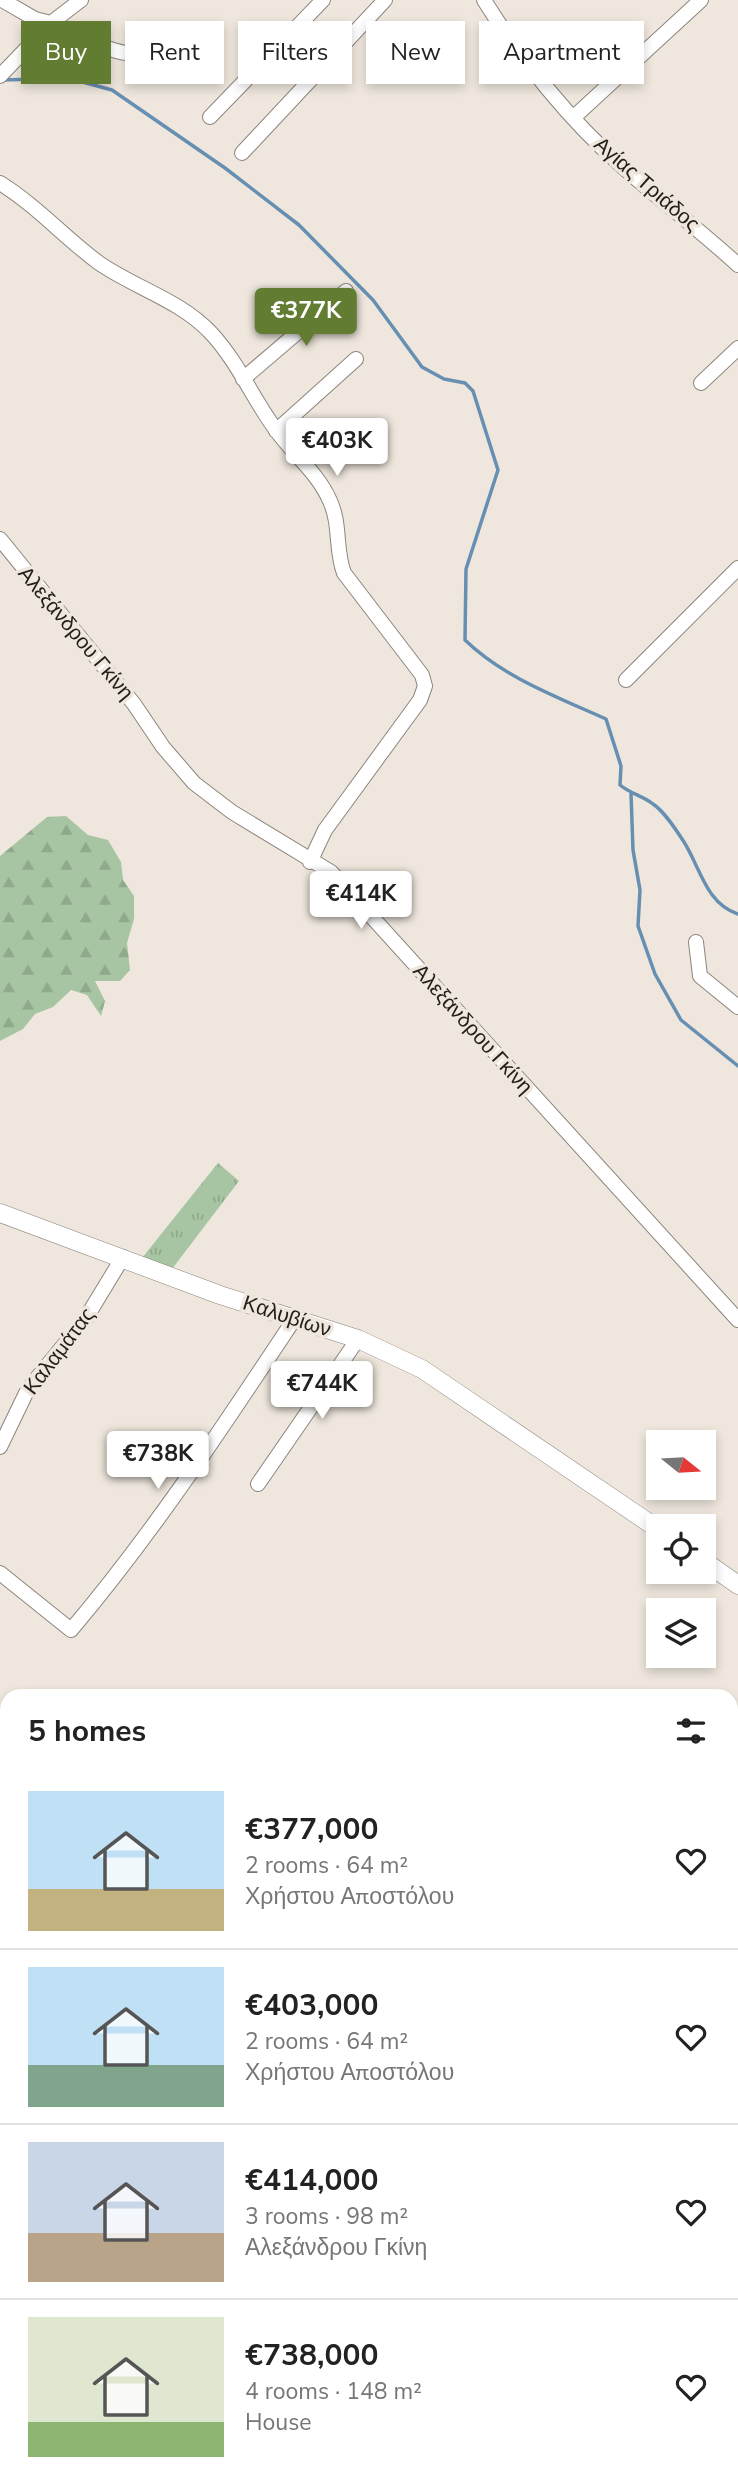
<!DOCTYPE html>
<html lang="en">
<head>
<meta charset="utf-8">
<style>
	body { margin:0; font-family:"Nunito Sans",sans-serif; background:#f6f6f6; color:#222; height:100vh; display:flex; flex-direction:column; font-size:26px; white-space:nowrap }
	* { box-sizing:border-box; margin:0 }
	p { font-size:23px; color:#767676 }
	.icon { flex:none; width:38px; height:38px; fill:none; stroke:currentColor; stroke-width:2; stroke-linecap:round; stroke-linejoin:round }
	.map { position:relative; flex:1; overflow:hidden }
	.details { position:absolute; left:0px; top:1689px; width:738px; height:800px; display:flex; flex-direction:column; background:#fff; border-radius:21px 21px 0 0; box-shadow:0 4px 10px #0003 }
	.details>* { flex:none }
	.hud { position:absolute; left:21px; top:21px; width:696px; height:63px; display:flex; gap:14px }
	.needle { width:46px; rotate:108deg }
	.fabs { position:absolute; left:646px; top:1430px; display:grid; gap:14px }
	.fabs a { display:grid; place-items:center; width:70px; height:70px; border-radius:0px; background:#fff; box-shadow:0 4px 10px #0003; font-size:35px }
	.price { position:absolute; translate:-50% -60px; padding:0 16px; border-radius:7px; background:#fff; color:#222; font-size:23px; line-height:46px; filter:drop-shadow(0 2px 4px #0008) }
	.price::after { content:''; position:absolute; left:50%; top:42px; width:21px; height:16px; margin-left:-10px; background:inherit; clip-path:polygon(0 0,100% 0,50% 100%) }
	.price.current { background:#627d31; color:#fff }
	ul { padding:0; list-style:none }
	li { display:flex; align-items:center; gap:21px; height:175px; padding:0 28px }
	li+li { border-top:2px solid #e0e0e0 }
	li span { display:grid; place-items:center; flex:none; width:196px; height:140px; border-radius:0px; color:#555 }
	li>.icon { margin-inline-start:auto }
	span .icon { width:84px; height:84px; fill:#fffc; stroke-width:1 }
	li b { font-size:30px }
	h2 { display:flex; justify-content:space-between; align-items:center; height:84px; padding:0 28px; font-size:30px }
	.chip { padding:0 24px; border-radius:0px; background:#fff; box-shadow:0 4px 10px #0003; font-size:24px; line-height:63px }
	.chip.current { background:#627d31; color:#fff }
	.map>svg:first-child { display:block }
	.grass { fill:url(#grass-tufts) }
	.forest { fill:url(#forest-firs) }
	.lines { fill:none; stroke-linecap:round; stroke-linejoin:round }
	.stream { stroke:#678fb2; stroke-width:3.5 }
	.minor-casing { stroke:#8d857d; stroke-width:16 }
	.major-casing { stroke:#8d857d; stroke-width:19 }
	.minor { stroke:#fff; stroke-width:14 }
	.major { stroke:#fff; stroke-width:18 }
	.labels { text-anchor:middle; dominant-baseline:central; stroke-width:7; stroke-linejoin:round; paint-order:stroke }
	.street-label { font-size:21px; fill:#221f1b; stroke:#efe7dd }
</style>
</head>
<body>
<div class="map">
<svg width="738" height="2487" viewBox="0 0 738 2487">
	<defs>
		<pattern id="grass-tufts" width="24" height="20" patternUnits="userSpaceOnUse" patternTransform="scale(1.75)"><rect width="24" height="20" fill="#a7c5a2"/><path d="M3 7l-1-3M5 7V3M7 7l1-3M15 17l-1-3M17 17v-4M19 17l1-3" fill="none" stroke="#8fa98b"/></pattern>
		<pattern id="forest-firs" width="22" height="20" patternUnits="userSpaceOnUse" patternTransform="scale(1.75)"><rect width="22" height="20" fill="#a7c5a2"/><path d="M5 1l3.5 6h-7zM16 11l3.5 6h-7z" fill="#8fa98b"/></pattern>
	</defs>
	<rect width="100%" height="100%" fill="#efe7dd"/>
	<path class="grass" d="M218,1163L239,1181L172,1269L142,1258Z
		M0,1931L7,1935V2482H350L352,2487H0Z"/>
	<path class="forest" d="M66,816L88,835L108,840L121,862L123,880L134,896V919L127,943L130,970L120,981H95L105,1001L101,1016L87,995L71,990L53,1007L35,1014L23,1029L0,1041V856L47,817Z"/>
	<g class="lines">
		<path class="stream" d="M3,80L68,78L112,90L225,168L299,225L373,300L422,367L444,379L465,383L473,391L498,470L466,569L465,640C503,677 557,697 606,719L621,766L620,785C631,794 643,796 653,804C665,812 676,830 684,842C700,867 706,904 738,914
			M631,794L633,850L640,890L638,926L655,974L681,1020L738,1066"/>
		<g class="minor-casing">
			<path id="minor" d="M2,0L35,19L51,23L81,0
				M484,0C521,60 570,121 624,168C661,201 701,231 738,265
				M0,76L51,23C85,35 114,60 152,53
				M210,117L323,0
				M574,117L701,0
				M242,153L385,0
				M0,183C37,206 65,238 99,263C135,288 180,300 211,333C238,362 253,399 276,430C293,454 318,473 330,501C341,525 335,550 344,573L422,675L425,686L420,700L325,830L310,862
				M243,379L346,291
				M701,383L738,348
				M276,431L356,359
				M0,539L134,704L163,747L194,783L232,812L331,872L738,1320
				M626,680L738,568
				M696,942L700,976L738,1007
				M0,1447L28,1389L86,1318L123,1257
				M258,1484L358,1339
				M0,1573L71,1630C154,1532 224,1425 295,1318
				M0,1754L7,1755
				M732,1931L738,1920
				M732,2091L738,2095
				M524,2482L527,2487"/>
		</g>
		<g class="major-casing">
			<path id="major" d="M0,1213L220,1295L358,1339L422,1369L658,1529
				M704,1561L738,1585"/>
		</g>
		<use href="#minor" class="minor"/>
		<use href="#major" class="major"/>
	</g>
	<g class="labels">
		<g class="street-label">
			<text transform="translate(647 184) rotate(41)">Αγίας Τριάδος</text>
			<text transform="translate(76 633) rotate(50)">Αλεξάνδρου Γκίνη</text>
			<text transform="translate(473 1029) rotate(48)">Αλεξάνδρου Γκίνη</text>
			<text transform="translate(287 1316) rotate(18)">Καλυβίων</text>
			<text transform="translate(59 1351) rotate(-53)">Καλαμάτας</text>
		</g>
	</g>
</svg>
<div class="fabs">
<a><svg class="needle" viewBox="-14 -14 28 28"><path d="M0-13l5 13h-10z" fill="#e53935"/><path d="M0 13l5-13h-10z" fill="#767676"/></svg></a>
<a><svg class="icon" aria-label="locate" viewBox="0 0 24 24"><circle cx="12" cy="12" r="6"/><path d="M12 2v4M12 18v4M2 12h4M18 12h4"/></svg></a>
<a><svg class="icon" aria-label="layers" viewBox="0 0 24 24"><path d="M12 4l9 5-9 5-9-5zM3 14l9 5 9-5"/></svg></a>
</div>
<b class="price current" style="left:306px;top:348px">€377K</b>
<b class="price" style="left:337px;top:478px">€403K</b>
<b class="price" style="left:361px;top:931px">€414K</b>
<b class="price" style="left:322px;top:1421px">€744K</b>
<b class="price" style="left:158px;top:1491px">€738K</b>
<div class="hud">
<a class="chip current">Buy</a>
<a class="chip">Rent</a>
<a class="chip">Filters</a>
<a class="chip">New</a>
<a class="chip">Apartment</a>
</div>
<section class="details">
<h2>5 homes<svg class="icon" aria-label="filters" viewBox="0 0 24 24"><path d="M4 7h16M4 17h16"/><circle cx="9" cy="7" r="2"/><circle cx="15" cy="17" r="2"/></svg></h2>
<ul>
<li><span style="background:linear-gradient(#bfe0f5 70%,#c2b280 0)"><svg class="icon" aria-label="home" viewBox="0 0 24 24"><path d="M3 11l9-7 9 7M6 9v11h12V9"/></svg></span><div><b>€377,000</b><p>2 rooms · 64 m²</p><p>Χρήστου Αποστόλου</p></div><svg class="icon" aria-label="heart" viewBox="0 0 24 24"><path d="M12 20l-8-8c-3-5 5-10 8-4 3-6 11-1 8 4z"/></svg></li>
<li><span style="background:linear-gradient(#bfe0f5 70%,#7fa58c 0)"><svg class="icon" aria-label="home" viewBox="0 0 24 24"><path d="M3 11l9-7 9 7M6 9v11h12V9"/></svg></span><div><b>€403,000</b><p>2 rooms · 64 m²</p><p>Χρήστου Αποστόλου</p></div><svg class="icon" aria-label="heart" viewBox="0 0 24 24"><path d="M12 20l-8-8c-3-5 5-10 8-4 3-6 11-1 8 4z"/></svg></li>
<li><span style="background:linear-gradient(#c9d6e8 65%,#b9a48a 0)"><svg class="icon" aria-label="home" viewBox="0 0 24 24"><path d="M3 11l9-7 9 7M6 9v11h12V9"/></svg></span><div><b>€414,000</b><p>3 rooms · 98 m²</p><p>Αλεξάνδρου Γκίνη</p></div><svg class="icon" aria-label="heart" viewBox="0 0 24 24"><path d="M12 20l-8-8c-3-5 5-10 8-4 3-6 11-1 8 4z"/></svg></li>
<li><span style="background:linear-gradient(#dfe7d0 75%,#8fb573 0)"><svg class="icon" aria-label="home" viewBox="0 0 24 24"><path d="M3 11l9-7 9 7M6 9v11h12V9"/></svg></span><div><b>€738,000</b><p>4 rooms · 148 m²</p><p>House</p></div><svg class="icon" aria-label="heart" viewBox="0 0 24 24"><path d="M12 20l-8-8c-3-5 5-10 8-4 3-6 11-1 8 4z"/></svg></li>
</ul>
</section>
</div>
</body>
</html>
